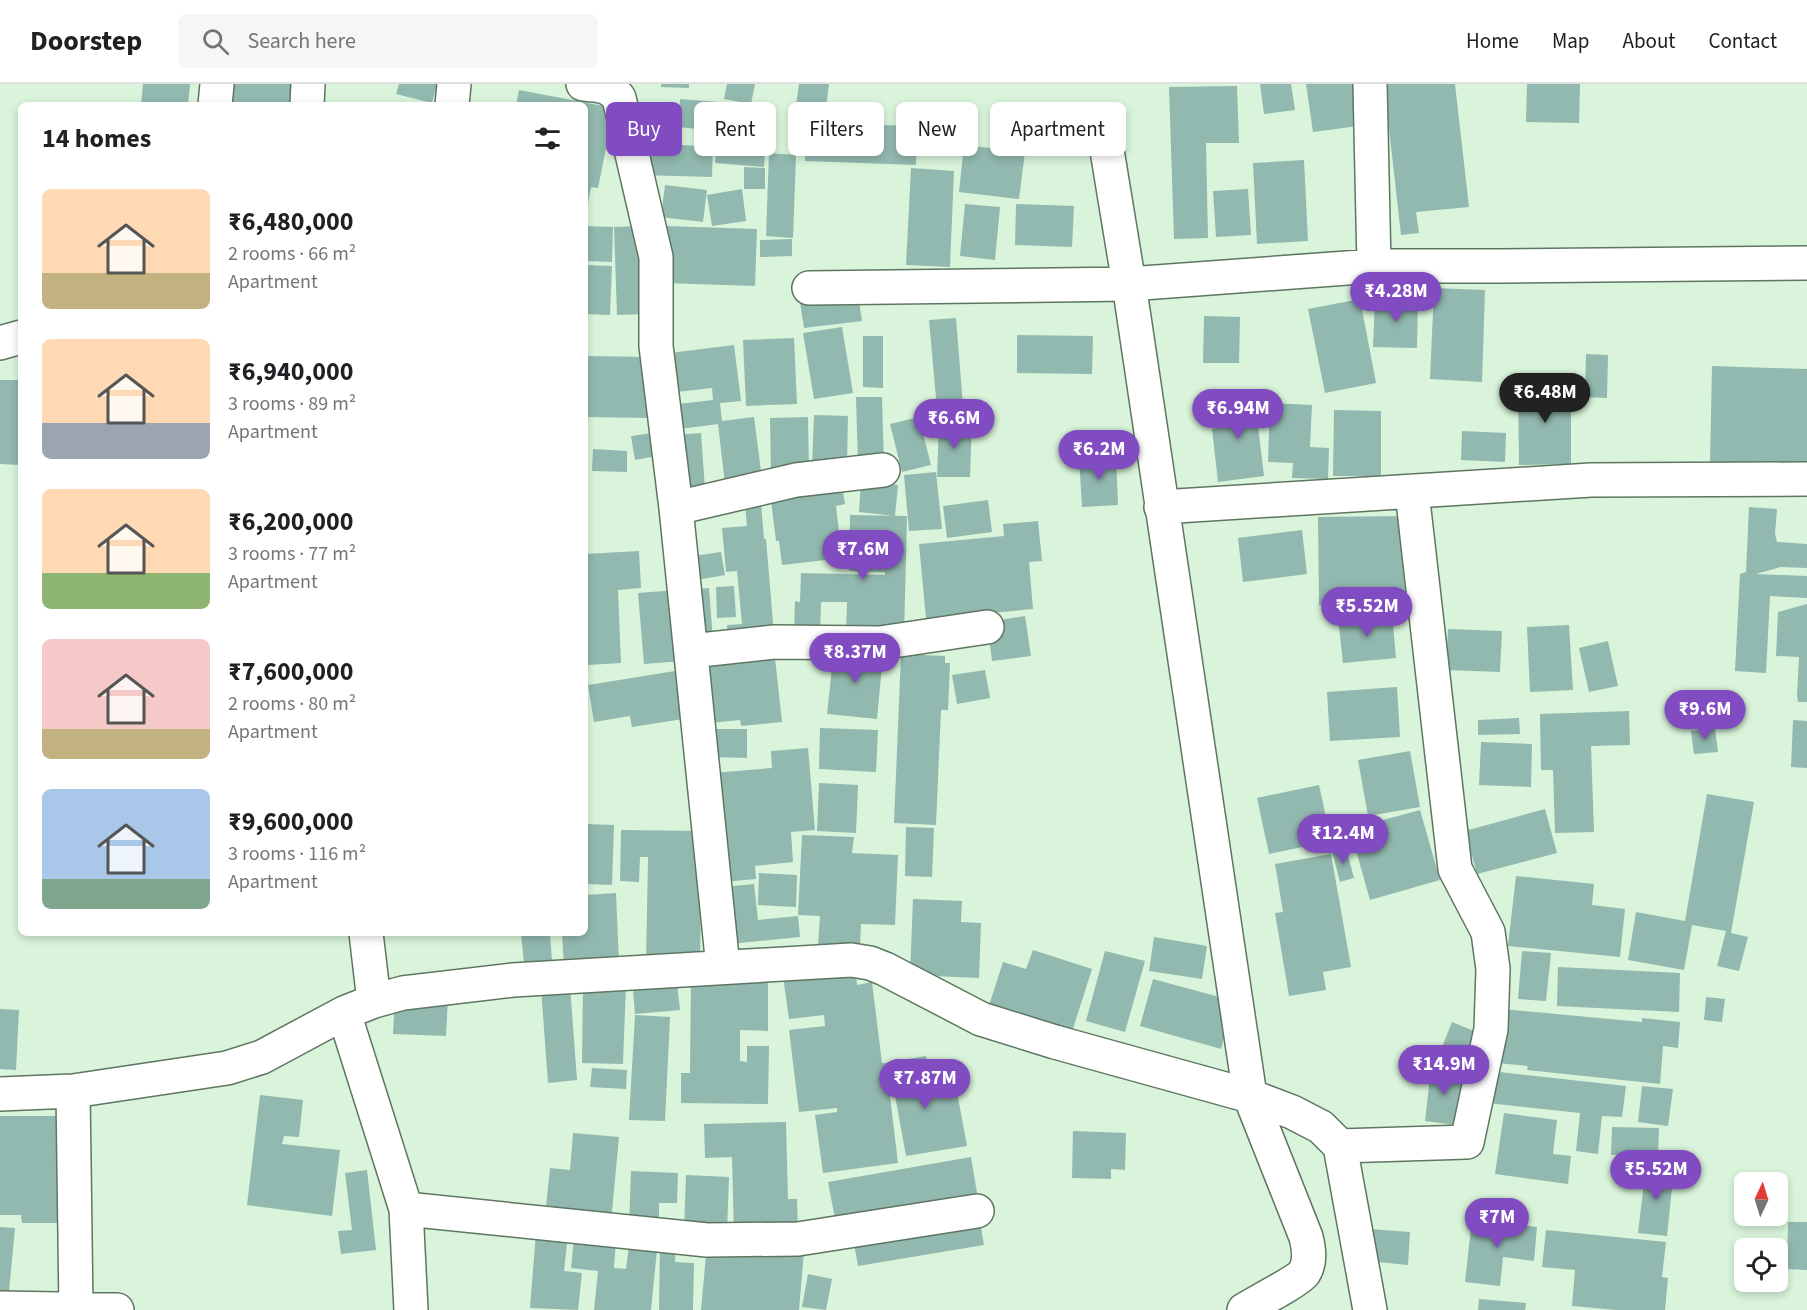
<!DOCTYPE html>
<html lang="en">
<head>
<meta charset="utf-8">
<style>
	body { margin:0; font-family:"Source Sans 3",sans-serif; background:#f6f6f6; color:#202124; height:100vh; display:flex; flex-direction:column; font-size:22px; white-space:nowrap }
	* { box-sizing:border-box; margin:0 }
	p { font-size:20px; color:#757577 }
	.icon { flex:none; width:33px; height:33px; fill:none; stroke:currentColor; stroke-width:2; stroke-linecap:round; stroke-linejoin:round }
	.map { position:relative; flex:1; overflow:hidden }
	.sheet { position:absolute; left:18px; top:18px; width:570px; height:834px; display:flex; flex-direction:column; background:#fff; border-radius:9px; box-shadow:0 3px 9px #0003 }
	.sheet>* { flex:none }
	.top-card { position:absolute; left:606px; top:18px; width:570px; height:54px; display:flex; gap:12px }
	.needle { width:39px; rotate:4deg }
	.fabs { position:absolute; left:1734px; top:1088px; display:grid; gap:12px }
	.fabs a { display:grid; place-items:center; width:54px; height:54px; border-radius:9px; background:#fff; box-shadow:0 3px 9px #0003; font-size:30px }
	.price { position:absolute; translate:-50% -51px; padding:0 14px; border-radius:21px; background:#814bc2; color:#fff; font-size:20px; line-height:39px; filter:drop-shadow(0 2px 3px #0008) }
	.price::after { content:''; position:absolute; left:50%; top:36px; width:18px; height:14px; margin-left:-9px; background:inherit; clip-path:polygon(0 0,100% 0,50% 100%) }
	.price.selected { background:#222; color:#fff }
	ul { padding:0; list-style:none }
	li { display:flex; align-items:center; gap:18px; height:150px; padding:0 24px }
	li span { display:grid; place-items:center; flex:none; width:168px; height:120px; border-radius:9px; color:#555 }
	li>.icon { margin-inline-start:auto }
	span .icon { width:72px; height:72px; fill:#fffc; stroke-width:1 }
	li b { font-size:26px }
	h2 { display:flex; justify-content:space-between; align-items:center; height:72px; padding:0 24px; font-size:26px }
	.pill { padding:0 21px; border-radius:9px; background:#fff; box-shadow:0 3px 9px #0003; font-size:21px; line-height:54px }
	.pill.selected { background:#814bc2; color:#fff }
	header { display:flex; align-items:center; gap:36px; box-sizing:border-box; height:84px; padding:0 30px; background:#fff; border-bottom:2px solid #e0e0e0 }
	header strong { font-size:28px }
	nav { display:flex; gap:33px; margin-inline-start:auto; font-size:21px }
	.search { width:420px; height:54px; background:#f6f6f6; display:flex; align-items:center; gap:15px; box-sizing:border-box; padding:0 21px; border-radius:9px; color:#757577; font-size:22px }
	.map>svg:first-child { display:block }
	.building { fill:#92b9af }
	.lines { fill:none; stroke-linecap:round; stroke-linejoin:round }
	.street-casing { stroke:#5e7660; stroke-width:36 }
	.street { stroke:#fff; stroke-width:33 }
</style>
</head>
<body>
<header>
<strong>Doorstep</strong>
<div class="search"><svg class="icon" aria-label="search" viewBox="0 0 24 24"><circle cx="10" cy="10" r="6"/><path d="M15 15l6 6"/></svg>Search here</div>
<nav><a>Home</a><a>Map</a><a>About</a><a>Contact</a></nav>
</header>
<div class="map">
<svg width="1807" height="1226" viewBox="0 0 1807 1226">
	<rect width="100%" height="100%" fill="#d9f4da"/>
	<path class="building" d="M143,0H190L188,21H141Z
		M233,0H298V21H220Z
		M399,0H437L432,19L396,10Z
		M661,0H689V4L661,3Z
		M727,0H755L751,20L724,15Z
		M799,0H829L825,31L795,28Z
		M1260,0H1291L1295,26L1264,30Z
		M1306,0H1360L1366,41L1313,48Z
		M1384,0H1455L1469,123L1416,128L1419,149L1401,151Z
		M1527,0H1580L1579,39L1526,38Z
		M1237,2L1239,59H1206L1208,154L1174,155L1169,3Z
		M519,6L614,24L598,104L591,103L586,130L585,21H516Z
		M680,15L719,18L716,47L678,43Z
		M643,19L676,20L674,61L713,62L712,93L641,91Z
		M806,39L917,42L916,81L805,77Z
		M718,49L766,53L764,83L715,79Z
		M964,61L1025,68L1019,115L959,108Z
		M769,69L796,71L793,154L766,152Z
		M1304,76L1308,157L1257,160L1253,79Z
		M744,83L765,84V105H744Z
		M911,84L954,87L950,183L906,181Z
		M665,101L707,106L703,138L661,133Z
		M742,105L746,137L712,142L707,111Z
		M1248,105L1251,151L1216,153L1213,107Z
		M965,120L1000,123L995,176L960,172Z
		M1016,120L1074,122L1072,163L1015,161Z
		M585,142L613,143L612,178L585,177Z
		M641,142L644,230L617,231L614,143Z
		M665,142L757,145L755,202L664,199Z
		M792,155V172L760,173V156Z
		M585,181L612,182L610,231L585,230Z
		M1434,204L1485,206L1482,298L1430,295Z
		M858,211L862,237L804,244L800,218Z
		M1375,214L1418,215L1417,264L1373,263Z
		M1360,215L1376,299L1325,309L1308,225Z
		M1204,232L1240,233L1239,279H1203Z
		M956,234L964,334L938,336L929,236Z
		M842,243L853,309L814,315L803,249Z
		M1017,251L1093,252L1092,290L1017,289Z
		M863,252H883V304L863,303Z
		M794,254L797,320L746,322L743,256Z
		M734,261L741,317L720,319L722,337L754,333L762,395L725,400L718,340L673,346L670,321L713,316L712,304L667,309L662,270Z
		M1586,270L1608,271L1607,314L1585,313Z
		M585,272L653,273L652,334L585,333Z
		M1712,282L1807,285V381L1710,378Z
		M0,296H21V381L0,380Z
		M1571,299V380L1519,381L1518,300Z
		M1254,308L1264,392L1218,398L1212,345L1224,343L1220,312Z
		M856,313H882L884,380L858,381Z
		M1270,319L1312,321L1310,363L1329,364L1328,395L1292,394L1293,379L1268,378Z
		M1334,326L1381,327V392H1333Z
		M814,331L848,332L847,382L812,381Z
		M808,333L809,388L771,389L770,334Z
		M919,333L931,381L902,388L890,340Z
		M939,339H972L970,393H937Z
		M1462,347L1506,349L1505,378L1461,376Z
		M659,348L662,371L635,376L631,352Z
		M701,349L705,405L680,407L676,351Z
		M593,365L627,367V388L592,387Z
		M1116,372L1118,421L1082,423L1079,373Z
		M936,388L942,445L909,447L904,391Z
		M861,397L898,401L895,432L859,428Z
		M842,401L845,420L836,422L842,474L782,481L779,457H776L770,409Z
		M988,416L992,448L947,454L943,422Z
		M761,419L764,455H766L774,550L728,554L727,541L742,540L737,487L726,488L722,444L747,442L745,421Z
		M1749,423L1777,425L1775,450L1777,458L1807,460V484L1781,483L1756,490L1807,492V514L1770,512L1766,589L1735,587L1740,490L1746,488Z
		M850,431L907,432L904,552L846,551L847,518H821L820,550L794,549L795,517L800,518L801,489L885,491V488L849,487Z
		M1404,432L1405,521H1319L1318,433Z
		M1038,437L1042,477L1029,478L1033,525L926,535L919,460L1004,452L1003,440Z
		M1302,446L1307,490L1243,498L1238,454Z
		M639,467L641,504L618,506L621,579L588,581L585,517V470Z
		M721,468L725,491L697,496L693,472Z
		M734,502L736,533L717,534L716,503Z
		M709,504L713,556L694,557L690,506Z
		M677,506L683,577L644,580L638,509Z
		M1807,520V618H1798L1797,612L1799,573L1776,572L1778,528Z
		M1392,529L1396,574L1343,579L1338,534Z
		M1025,532L1031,572L992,577L987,538Z
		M1569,541L1573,606L1530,608L1527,543Z
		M1448,545L1502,547L1500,588L1446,586Z
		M1608,557L1618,602L1589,608L1579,564Z
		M774,565L782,638L741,642L740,636L711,639L704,572Z
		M834,565L883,570L877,635L827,630Z
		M901,570L945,572V579H950L948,626H941L936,741L894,739Z
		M985,586L990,614L957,620L952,591Z
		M675,587L683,635L632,643L630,632L594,638L588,601Z
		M1397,603L1400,653L1330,657L1327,608Z
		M1629,627L1630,661L1591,662L1594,748L1555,749L1553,686H1541L1540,630Z
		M1519,634L1520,650L1478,651V636Z
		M1793,636L1807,637V684L1791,683Z
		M820,644L878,646L876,688L819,685Z
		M1715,644L1718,668L1694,670L1691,647Z
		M712,645H747V674L712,673Z
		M1481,658L1532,660L1531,703L1479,701Z
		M808,664L815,746L791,748L793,778L755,782L756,795L722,798L713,689L772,684L771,667Z
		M1410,667L1420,723L1368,732L1358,676Z
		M819,699L858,701L856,749L817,747Z
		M1319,701L1326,733L1340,730L1345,754L1269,770L1257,714Z
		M1707,710L1754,718L1731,849L1748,853L1739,887L1717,882L1726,847L1692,841L1684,886L1628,876L1636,828L1685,837Z
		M1545,725L1557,769L1477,790L1465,747Z
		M1420,726L1440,796L1370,816L1350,745Z
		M585,740L614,741L612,801L585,800Z
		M906,743L934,744L932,793L905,792Z
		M621,746L702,747L700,878L646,877L648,773H640L639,798L620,797Z
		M802,751L854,753L852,769L898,771L895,841L861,840L860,862L818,861L820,832L798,831Z
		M1346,764L1354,794L1340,798L1332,767Z
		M1331,770L1351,883L1323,888L1326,906L1289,912L1275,829L1283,828L1275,780Z
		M759,789L797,791L796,823L758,821Z
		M1516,792L1594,800L1592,821L1625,825L1620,873L1508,862Z
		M754,800L758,836L798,832L800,853L730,860L723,803Z
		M616,809L619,879L564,882L562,849H585V811Z
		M913,815L962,817L961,838L981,839L979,894L910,891Z
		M521,849H550L552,878L524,880Z
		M1154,853L1207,862L1202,895L1149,887Z
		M1033,866L1092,885L1070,954L987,928L1003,878L1026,885Z
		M1105,867L1145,877L1125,948L1086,937Z
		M1522,867L1551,869L1546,917L1518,915Z
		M855,883L857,901L872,898L882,979H886L898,1079L823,1089L815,1031L837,1028V1024L799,1028L789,946L825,942L824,931L789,935L783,892Z
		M1558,883L1680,889L1679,928L1557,922Z
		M676,890L680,926L635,930L632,894Z
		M691,892L768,893V947L740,946V977L747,978V962H769L768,1020L681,1019V989H690Z
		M1153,895L1234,917L1221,965L1140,942Z
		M583,900L626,901L623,980L582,979Z
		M570,902L577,996L548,999L541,904Z
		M395,912L448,915L446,952L393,950Z
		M1706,913L1725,915L1722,938L1704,936Z
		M0,925L19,926L16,986L0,985Z
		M1502,925L1642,938V934L1680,938L1678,964L1663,962L1660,1000L1527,986L1528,982L1497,979Z
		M635,931L670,933L665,1037L629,1036Z
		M1452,938L1486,952L1472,987L1438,973Z
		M926,972L933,1012L957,1008L967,1062L906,1072L889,978Z
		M592,984L627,986L626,1005L590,1003Z
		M1431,984L1462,988L1456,1041L1425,1037Z
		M1491,987L1626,1002L1622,1033L1602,1032L1598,1070L1576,1067L1580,1029L1488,1019Z
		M1642,1002L1673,1005L1668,1042L1638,1038Z
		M260,1011L303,1016L299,1053L284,1052L282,1060L340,1066L332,1132L247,1121Z
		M1504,1029L1557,1036L1553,1070L1571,1072L1568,1100L1495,1090Z
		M0,1032H66V1139H22L21,1131H0Z
		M786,1038L788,1115H797L798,1150L734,1152L732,1073L705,1074L704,1040Z
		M1612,1043L1659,1044L1658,1072L1611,1071Z
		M1073,1047L1126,1049L1125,1086L1111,1085V1095L1072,1094Z
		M573,1049L619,1053L611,1138L545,1132L550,1084L570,1086Z
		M971,1073L978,1115L836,1140L828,1098Z
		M1646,1081L1674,1084L1667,1152L1638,1149Z
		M367,1086L376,1166L341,1170L338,1147L352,1146L345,1089Z
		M631,1087L678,1089L677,1119H659V1146L629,1145Z
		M686,1091L729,1093L727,1148L684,1147Z
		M979,1132L984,1161L858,1182L853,1154Z
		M1472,1135L1537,1143L1534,1177L1503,1173L1500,1202L1465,1198Z
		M1788,1138H1807V1186L1787,1185Z
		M0,1143L15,1144L8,1218L0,1217Z
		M1369,1145L1410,1148L1408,1181L1367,1177Z
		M1546,1146L1666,1158L1662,1193L1668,1194L1665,1226H1616L1572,1222L1575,1186L1542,1183Z
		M536,1149L568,1151L564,1187L582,1189L578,1226L530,1224Z
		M630,1153L658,1156L651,1226H594L598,1187L571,1184L574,1154L616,1158L614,1184L626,1185Z
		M660,1159H676L675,1178L694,1179L693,1226H659Z
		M725,1163L804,1167L799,1226H701L706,1171L724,1173Z
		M808,1190L832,1195L826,1226L802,1223Z
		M1479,1215L1526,1219L1525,1226H1478Z"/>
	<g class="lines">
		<g class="street-casing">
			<path id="street" d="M583,0C599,2 608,0 619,14L656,173V262L676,424L723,883
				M1370,0L1374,182
				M215,21L217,0
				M307,21L308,0
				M452,21L454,0
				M1103,42L1129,200L1250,1012L1306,1153C1309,1165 1311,1178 1304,1189C1298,1197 1255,1219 1244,1226
				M809,204L1129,200L1374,182H1502L1807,179
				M0,259L21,253
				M1161,423L1591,396L1807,395
				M676,424L796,396L883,386
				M691,567L774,558L880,559L987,543
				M366,849L374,917
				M344,929L406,1125L411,1226
				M73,1007L76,1226
				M0,1010L73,1007L227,984L262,973L344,929L374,917L403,909L513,896L851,876L870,879L885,885L981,935L1055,958L1250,1012L1292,1028L1321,1043L1340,1062L1370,1226
				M1340,1062L1467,1058L1491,945L1493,885L1488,848L1455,785L1412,408
				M406,1125L707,1156L798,1155L977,1127
				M0,1224L117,1226"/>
		</g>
		<use href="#street" class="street"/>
	</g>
</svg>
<div class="fabs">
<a><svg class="needle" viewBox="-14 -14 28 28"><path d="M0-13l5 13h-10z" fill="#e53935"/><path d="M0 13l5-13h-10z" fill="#757577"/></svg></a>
<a><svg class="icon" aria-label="locate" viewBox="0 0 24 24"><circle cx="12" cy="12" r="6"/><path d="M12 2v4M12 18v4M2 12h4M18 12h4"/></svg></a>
</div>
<b class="price" style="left:1396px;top:239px">₹4.28M</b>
<b class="price selected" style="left:1545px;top:340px">₹6.48M</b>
<b class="price" style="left:1238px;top:356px">₹6.94M</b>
<b class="price" style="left:954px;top:366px">₹6.6M</b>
<b class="price" style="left:1099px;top:397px">₹6.2M</b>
<b class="price" style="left:863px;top:497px">₹7.6M</b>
<b class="price" style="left:1367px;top:554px">₹5.52M</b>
<b class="price" style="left:855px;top:600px">₹8.37M</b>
<b class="price" style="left:1705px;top:657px">₹9.6M</b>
<b class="price" style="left:1343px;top:781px">₹12.4M</b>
<b class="price" style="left:1444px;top:1012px">₹14.9M</b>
<b class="price" style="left:925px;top:1026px">₹7.87M</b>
<b class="price" style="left:1656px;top:1117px">₹5.52M</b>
<b class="price" style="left:1497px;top:1165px">₹7M</b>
<div class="top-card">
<a class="pill selected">Buy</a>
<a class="pill">Rent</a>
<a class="pill">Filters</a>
<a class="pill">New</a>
<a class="pill">Apartment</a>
</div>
<section class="sheet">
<h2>14 homes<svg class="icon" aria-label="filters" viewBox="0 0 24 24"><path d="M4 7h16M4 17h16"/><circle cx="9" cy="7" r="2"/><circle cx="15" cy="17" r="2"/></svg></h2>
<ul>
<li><span style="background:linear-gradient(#ffd9b3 70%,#c2b280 0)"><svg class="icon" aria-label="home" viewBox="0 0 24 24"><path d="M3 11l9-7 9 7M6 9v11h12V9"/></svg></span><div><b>₹6,480,000</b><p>2 rooms · 66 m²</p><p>Apartment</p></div></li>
<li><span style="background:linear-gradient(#ffd9b3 70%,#9aa5b1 0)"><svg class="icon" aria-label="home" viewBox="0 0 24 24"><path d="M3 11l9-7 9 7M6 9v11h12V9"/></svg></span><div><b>₹6,940,000</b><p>3 rooms · 89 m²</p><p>Apartment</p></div></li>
<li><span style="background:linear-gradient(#ffd9b3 70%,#8fb573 0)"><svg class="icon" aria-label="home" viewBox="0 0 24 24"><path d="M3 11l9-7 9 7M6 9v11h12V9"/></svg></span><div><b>₹6,200,000</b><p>3 rooms · 77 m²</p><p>Apartment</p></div></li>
<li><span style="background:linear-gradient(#f6c9c9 75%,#c2b280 0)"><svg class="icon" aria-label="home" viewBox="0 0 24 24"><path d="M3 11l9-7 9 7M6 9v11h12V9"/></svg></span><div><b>₹7,600,000</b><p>2 rooms · 80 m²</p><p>Apartment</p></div></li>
<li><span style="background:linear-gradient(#a9c7e8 75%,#7fa58c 0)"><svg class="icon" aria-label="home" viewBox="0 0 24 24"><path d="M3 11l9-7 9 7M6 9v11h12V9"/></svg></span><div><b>₹9,600,000</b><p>3 rooms · 116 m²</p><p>Apartment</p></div></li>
</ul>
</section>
</div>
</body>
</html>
